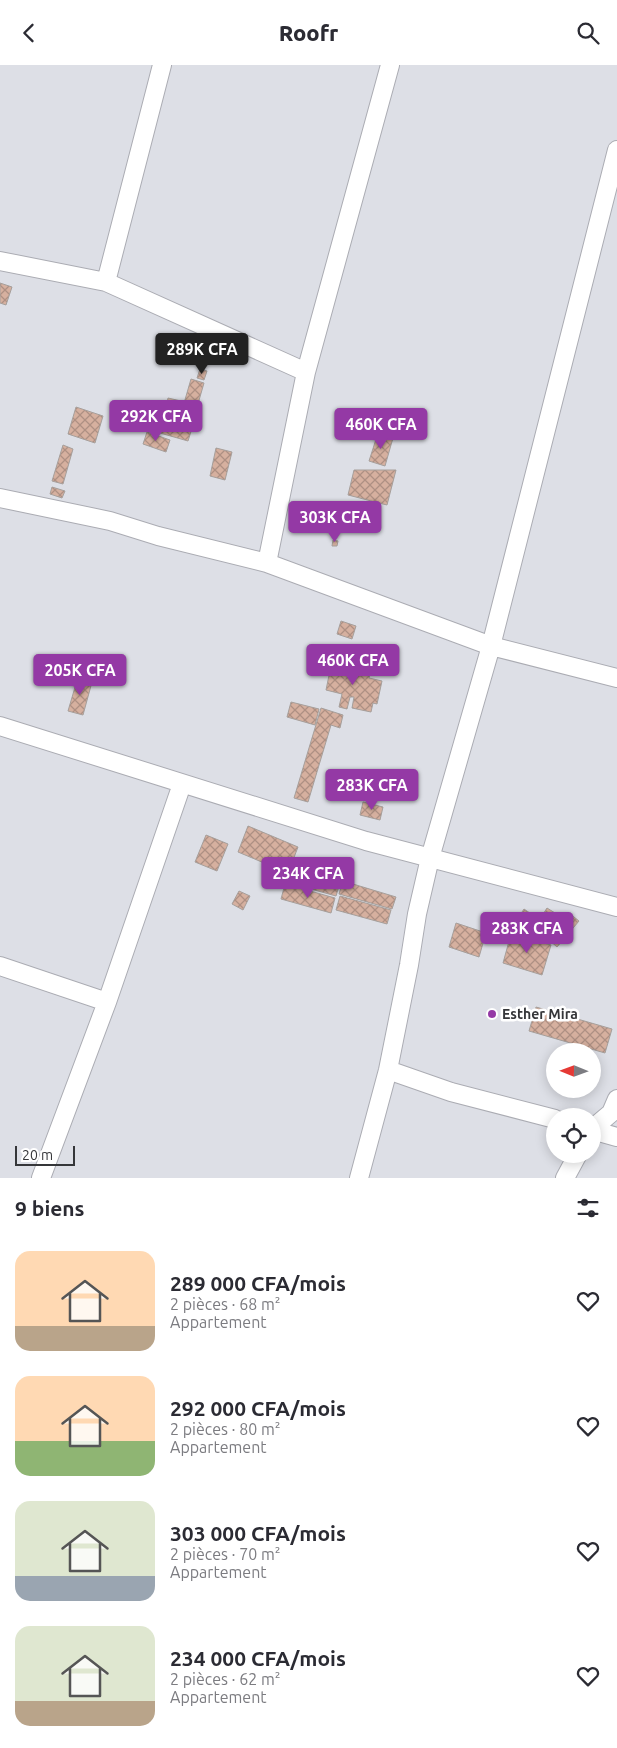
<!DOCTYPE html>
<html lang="fr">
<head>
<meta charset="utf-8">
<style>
	body { margin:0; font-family:Ubuntu,sans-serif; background:#f7f7f7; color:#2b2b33; height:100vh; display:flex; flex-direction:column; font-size:19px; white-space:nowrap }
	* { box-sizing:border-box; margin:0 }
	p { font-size:16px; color:#7c7c81 }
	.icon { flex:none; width:28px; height:28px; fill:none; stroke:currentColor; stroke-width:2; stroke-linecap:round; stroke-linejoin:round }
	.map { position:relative; height:1113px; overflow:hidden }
	.sheet { display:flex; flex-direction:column; background:#fff; flex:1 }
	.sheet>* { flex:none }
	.needle { width:32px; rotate:271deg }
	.controls { position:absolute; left:546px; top:978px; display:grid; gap:10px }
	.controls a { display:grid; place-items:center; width:55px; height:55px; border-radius:50%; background:#fff; box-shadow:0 2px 12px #0003; font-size:25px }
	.scale { position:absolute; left:15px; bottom:12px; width:60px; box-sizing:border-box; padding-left:5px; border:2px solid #353639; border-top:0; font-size:14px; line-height:18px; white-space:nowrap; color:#353639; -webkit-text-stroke:4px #fff; paint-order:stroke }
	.price { position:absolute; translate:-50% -42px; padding:0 11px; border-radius:5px; background:#9439a5; color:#fff; font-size:16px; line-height:32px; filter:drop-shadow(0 1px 2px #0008) }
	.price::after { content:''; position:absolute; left:50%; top:30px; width:15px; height:11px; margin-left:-8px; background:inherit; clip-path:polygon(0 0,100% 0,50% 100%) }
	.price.selected { background:#222; color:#fff }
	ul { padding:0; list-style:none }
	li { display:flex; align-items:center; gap:15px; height:125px; padding:0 15px }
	li span { display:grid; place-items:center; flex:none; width:140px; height:100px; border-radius:15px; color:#555 }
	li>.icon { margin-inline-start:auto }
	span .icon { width:60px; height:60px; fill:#fffc; stroke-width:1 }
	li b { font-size:21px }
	h2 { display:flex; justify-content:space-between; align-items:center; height:60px; padding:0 15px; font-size:21px }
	header { display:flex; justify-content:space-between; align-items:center; height:65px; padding:0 15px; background:#fff; font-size:22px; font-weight:800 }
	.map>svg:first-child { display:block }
	.building { fill:url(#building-cross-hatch); stroke:#a69f9b }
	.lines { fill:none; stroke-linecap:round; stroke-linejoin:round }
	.minor-casing { stroke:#abacb3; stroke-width:20 }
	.minor { stroke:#fff; stroke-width:18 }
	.poi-dot { fill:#9439a5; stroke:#fff; stroke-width:2 }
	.labels { text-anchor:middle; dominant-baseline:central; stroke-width:5; stroke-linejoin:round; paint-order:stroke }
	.poi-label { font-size:14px; font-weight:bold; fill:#353639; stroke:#fff; text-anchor:start }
</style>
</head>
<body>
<header><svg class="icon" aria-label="back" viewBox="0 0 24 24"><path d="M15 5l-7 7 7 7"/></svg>Roofr<svg class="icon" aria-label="search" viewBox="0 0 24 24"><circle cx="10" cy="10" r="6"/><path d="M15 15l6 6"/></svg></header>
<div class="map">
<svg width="617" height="1113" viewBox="0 0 617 1113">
	<defs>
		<pattern id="building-cross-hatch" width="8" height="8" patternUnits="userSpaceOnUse" patternTransform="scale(1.25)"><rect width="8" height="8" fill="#d6b09f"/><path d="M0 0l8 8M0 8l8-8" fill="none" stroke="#ae9083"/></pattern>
	</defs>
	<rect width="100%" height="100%" fill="#dddfe6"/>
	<path class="building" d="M0,218L12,222L6,240L0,238Z
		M207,287L212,288L210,299L200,297L201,292L206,293Z
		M200,304L207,306L204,315L197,313Z
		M191,314L204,318L193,356L180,352Z
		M168,333L181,336L177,352L165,349Z
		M76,342L103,351L95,378L68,369Z
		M164,352L193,360L188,376L160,368Z
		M147,367L170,375L166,387L143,379Z
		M378,368L393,373L385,401L369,396Z
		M63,380L73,384L63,419L52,416Z
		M216,383L232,387L225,415L210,411Z
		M354,405H396L387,440L348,430Z
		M52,422L65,426L62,433L50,429Z
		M308,444L350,454L348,461L340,459L339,464L305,456Z
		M333,475L338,476L337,481H332Z
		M341,556L356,561L352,574L337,569Z
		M333,591L347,594L345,606L361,609L362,603L371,604L369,613L382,616L377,639L373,638L371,647L352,643L354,632H350L347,644L339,642L342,629L326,625Z
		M78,612L92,617L83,650L68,646Z
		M291,637L319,644L315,660L287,652Z
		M321,643L343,650L340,663L331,660L308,737L294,733Z
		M363,737L383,742L380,755L360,750Z
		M248,761L298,782L288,808L238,787Z
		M206,770L228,779L217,806L195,797Z
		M289,807L339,821L336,831L286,817Z
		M343,816L396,832L392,844L339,829Z
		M285,819L335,833L331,848L281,834Z
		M239,826L250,831L243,845L232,839Z
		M340,831L391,845L387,859L336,845Z
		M547,843L555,848L548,860L540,854Z
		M524,844L553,864L547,873L518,853Z
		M569,848L579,856L557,882L547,873Z
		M456,858L486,868L479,892L449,882Z
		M511,869L551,880L542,910L503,898Z
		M536,942L612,964L605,988L529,966Z"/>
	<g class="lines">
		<g class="minor-casing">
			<path id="minor" d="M0,196L106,217L306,307
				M106,217L162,0
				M0,433L110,456L158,471L267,498L491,581L617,613
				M267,498L306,307L390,0
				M0,661L366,776L617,842
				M0,901L107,937
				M388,1005L451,1027L555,1054
				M592,1064L611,1048L617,1034
				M592,1065L617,1072
				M41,1113L107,937L182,719
				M359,1113L388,1005L409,900L417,849L430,793L491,581L617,85
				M565,1113L578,1089"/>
		</g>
		<use href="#minor" class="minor"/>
	</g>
	<circle class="poi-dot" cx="492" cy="949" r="5"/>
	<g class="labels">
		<g class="poi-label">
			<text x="502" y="949">Esther Mira</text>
		</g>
	</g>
</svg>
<div class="controls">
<a><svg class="needle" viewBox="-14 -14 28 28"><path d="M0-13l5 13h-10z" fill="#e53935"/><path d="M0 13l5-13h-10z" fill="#7c7c81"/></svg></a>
<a><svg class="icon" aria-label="locate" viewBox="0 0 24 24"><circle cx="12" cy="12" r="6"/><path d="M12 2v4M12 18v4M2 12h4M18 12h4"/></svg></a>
</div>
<div class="scale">20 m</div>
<b class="price selected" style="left:202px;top:310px">289K CFA</b>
<b class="price" style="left:156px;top:377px">292K CFA</b>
<b class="price" style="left:381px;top:385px">460K CFA</b>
<b class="price" style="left:335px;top:478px">303K CFA</b>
<b class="price" style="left:353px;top:621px">460K CFA</b>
<b class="price" style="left:80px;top:631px">205K CFA</b>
<b class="price" style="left:372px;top:746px">283K CFA</b>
<b class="price" style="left:308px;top:834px">234K CFA</b>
<b class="price" style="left:527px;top:889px">283K CFA</b>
</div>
<section class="sheet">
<h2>9 biens<svg class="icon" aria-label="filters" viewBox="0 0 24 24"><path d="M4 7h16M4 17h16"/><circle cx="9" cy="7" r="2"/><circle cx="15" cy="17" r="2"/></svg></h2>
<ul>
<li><span style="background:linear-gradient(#ffd9b3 75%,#b9a48a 0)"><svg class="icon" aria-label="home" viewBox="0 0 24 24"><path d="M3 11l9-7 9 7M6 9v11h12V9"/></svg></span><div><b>289 000 CFA/mois</b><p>2 pièces · 68 m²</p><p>Appartement</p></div><svg class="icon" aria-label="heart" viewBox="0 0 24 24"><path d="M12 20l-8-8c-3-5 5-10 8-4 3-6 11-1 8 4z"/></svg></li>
<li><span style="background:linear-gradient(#ffd9b3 65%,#8fb573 0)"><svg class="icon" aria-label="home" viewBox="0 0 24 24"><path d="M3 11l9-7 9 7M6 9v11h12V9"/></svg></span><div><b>292 000 CFA/mois</b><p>2 pièces · 80 m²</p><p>Appartement</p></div><svg class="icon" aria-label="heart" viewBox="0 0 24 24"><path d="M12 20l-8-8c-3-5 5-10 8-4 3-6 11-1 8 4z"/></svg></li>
<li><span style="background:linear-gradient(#dfe7d0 75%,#9aa5b1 0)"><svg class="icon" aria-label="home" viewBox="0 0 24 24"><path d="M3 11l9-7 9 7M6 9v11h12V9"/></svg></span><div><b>303 000 CFA/mois</b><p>2 pièces · 70 m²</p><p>Appartement</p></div><svg class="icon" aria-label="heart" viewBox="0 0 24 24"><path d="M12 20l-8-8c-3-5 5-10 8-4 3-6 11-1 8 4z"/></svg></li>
<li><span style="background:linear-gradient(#dfe7d0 75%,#b9a48a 0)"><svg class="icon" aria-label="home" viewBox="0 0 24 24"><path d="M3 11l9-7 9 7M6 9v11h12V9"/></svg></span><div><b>234 000 CFA/mois</b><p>2 pièces · 62 m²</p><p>Appartement</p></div><svg class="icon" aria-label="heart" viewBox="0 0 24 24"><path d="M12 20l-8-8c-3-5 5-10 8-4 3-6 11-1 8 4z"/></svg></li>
</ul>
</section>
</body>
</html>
